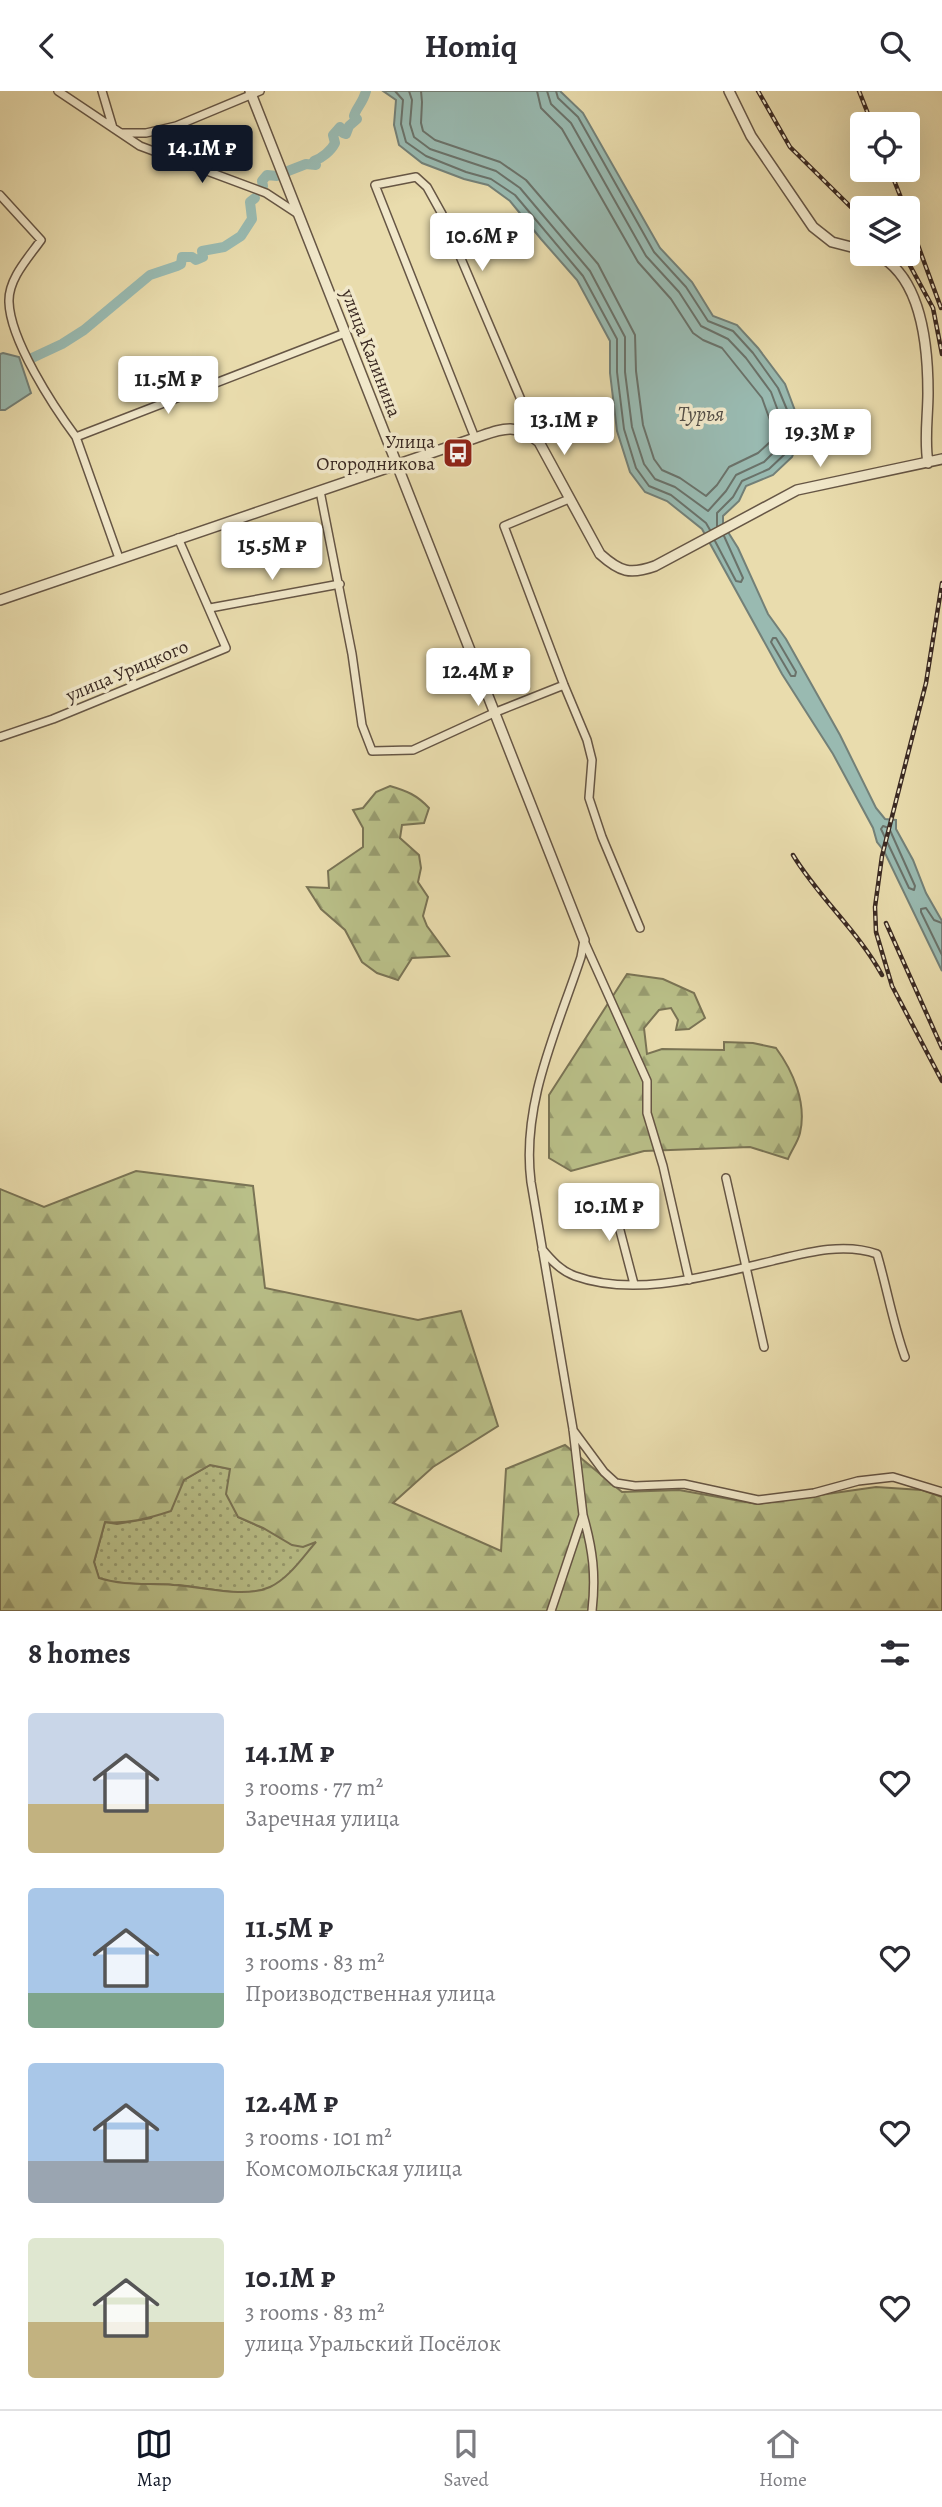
<!DOCTYPE html>
<html lang="en">
<head>
<meta charset="utf-8">
<style>
	body { margin:0; font-family:Alegreya,serif; background:#f7f7f7; color:#2b2b33; height:100vh; display:flex; flex-direction:column; font-size:26px; white-space:nowrap }
	* { box-sizing:border-box; margin:0 }
	p { font-size:23px; color:#7c7c81 }
	.icon { flex:none; width:38px; height:38px; fill:none; stroke:currentColor; stroke-width:2; stroke-linecap:round; stroke-linejoin:round }
	.map { position:relative; height:1520px; overflow:hidden }
	.details { display:flex; flex-direction:column; background:#fff; flex:1 }
	.details>* { flex:none }
	.buttons { position:absolute; left:850px; top:21px; display:grid; gap:14px }
	.buttons a { display:grid; place-items:center; width:70px; height:70px; border-radius:7px; background:#fff; box-shadow:0 7px 28px #0002; font-size:35px }
	.price { position:absolute; translate:-50% -60px; padding:0 16px; border-radius:7px; background:#fff; color:#222; font-size:23px; line-height:46px; filter:drop-shadow(0 2px 4px #0008) }
	.price::after { content:''; position:absolute; left:50%; top:42px; width:21px; height:16px; margin-left:-10px; background:inherit; clip-path:polygon(0 0,100% 0,50% 100%) }
	.price.on { background:#111827; color:#fff }
	ul { padding:0; list-style:none }
	li { display:flex; align-items:center; gap:21px; height:175px; padding:0 28px }
	li span { display:grid; place-items:center; flex:none; width:196px; height:140px; border-radius:7px; color:#555 }
	li>.icon { margin-inline-start:auto }
	span .icon { width:84px; height:84px; fill:#fffc; stroke-width:1 }
	li b { font-size:30px }
	h2 { display:flex; justify-content:space-between; align-items:center; height:84px; padding:0 28px; font-size:30px }
	header { display:flex; justify-content:space-between; align-items:center; height:91px; padding:0 28px; background:#fff; font-size:32px; font-weight:600 }
	.tab-bar { display:flex; justify-content:space-around; align-items:center; height:98px; border-top:2px solid #e1e1e2; background:#fff; font-size:19px; color:#7c7c81 }
	.tab-bar a { display:grid; justify-items:center; gap:4px }
	.tab-bar .on { color:#111827 }
	.map>svg:first-child { display:block }
	.grass { fill:url(#grass-dots); stroke:#7a7455; stroke-width:2 }
	.forest { fill:url(#forest-firs); stroke:#7a7455; stroke-width:2; fill-rule:evenodd }
	.water { fill:#99bab1; stroke:#738078; stroke-width:2 }
	.lines { fill:none; stroke-linecap:round; stroke-linejoin:round }
	.shore { stroke:#6a726a; stroke-width:2 }
	.river { stroke:#99bab1; stroke-width:10 }
	.minor-casing { stroke:#665645; stroke-width:10 }
	.tertiary-casing { stroke:#665645; stroke-width:12 }
	.minor { stroke:#f1e8ca; stroke-width:7 }
	.tertiary { stroke:#f1e8ca; stroke-width:9 }
	.rail-casing { stroke:#3a2922; stroke-width:4.5 }
	.rail { stroke:#f1e8ca; stroke-width:2; stroke-dasharray:5; stroke-linecap:butt }
	.labels { text-anchor:middle; dominant-baseline:central; stroke-width:7; stroke-linejoin:round; paint-order:stroke }
	.street-label { font-size:19px; fill:#3a2922; stroke:#f1e8ca }
	.poi-label { font-size:19px; fill:#3a2922; stroke:#f1e8ca; text-anchor:end }
	.water-label { font-size:21px; font-style:italic; fill:#524d46; stroke:#f1e8ca }
</style>
</head>
<body>
<header><svg class="icon" aria-label="back" viewBox="0 0 24 24"><path d="M15 5l-7 7 7 7"/></svg>Homiq<svg class="icon" aria-label="search" viewBox="0 0 24 24"><circle cx="10" cy="10" r="6"/><path d="M15 15l6 6"/></svg></header>
<div class="map">
<svg width="942" height="1520" viewBox="0 0 942 1520">
	<defs>
		<pattern id="grass-dots" width="8" height="8" patternUnits="userSpaceOnUse" patternTransform="scale(1.75)"><rect width="8" height="8" fill="#b9bf88"/><path d="M2 2h.1M6 6h.1" fill="none" stroke="#979b6f" stroke-width="1.8" stroke-linecap="round"/></pattern>
		<pattern id="forest-firs" width="22" height="20" patternUnits="userSpaceOnUse" patternTransform="scale(1.75)"><rect width="22" height="20" fill="#b9bf88"/><path d="M5 1l3.5 6h-7zM16 11l3.5 6h-7z" fill="#979b6f"/></pattern>
	</defs>
	<rect width="100%" height="100%" fill="#e9dcad"/>
	<filter id="stains"><feTurbulence type="fractalNoise" baseFrequency=".00286" numOctaves="4"/><feColorMatrix values="0 0 0 0 .2 0 0 0 0 .09 0 0 0 0 .02 0 0 0 .5 -.17"/></filter>
	<radialGradient id="worn" r=".72"><stop offset=".6" stop-color="#630" stop-opacity="0"/><stop offset="1" stop-color="#630" stop-opacity=".3"/></radialGradient>
	<path class="grass" d="M210,1374L230,1378L238,1426L263,1437L318,1450C304,1465 287,1492 266,1498C237,1507 204,1495 174,1494C148,1492 124,1495 99,1488L94,1471L105,1431L117,1433L151,1427L184,1389Z"/>
	<path class="forest" d="M390,695C407,700 417,704 429,717L424,732L402,734L400,747L419,764L421,777L418,791L428,806L423,825L427,835L449,865L412,867L398,889L377,882L362,871L345,839L321,818L307,796L329,797L328,780L363,756V737L353,719L363,717L376,701Z
		M627,883L663,888L694,902L705,927L689,938L676,939L678,929L671,917L659,919L644,937L647,963L662,958L724,959V951L753,952L776,957C793,980 807,1012 800,1042C798,1051 791,1060 788,1068L750,1056L644,1060L571,1080L549,1067V1004Z
		M136,1080L253,1095L265,1197L418,1229L461,1220L498,1335L433,1376L393,1412L501,1460L506,1378L565,1354L622,1401L679,1399L757,1413L876,1396L922,1399L942,1406V1520H0V1098L44,1116ZM210,1374L230,1378L226,1403L238,1426L263,1437L292,1454L303,1456L316,1451C302,1467 289,1487 270,1496C244,1508 201,1495 173,1494C148,1492 124,1495 99,1487L94,1471L105,1431C128,1433 150,1427 171,1420L184,1389Z"/>
	<path class="water" d="M383,0H560L583,22L660,157L692,191L713,225L737,234L758,257L785,293L797,325L800,346L792,366L773,384L746,395L739,410L723,425V433L738,457L768,523L786,548L840,644L876,717L885,728L896,729V738L913,769L926,802L942,830V880L884,760L877,751L873,737L833,663L782,583L702,438L667,410L645,401L630,381L617,340L610,282V250L577,189L541,148L510,110L488,94L464,88L422,72L399,54L394,34L396,9Z
		M3,262L19,266L31,302L5,319H0V263Z"/>
	<g class="lines">
		<path class="shore" d="M395,0L403,9L401,33L406,51L426,65L466,81L491,88L515,104L583,185L617,248V281L624,338L636,377L649,395L671,404L706,432L710,439
			M409,0L412,9L410,33L414,46L430,58L496,80L520,97L590,180L625,246V281L632,336L644,373L655,388L675,396L708,420L726,400L736,384L764,371L778,357L784,344L781,328L771,301L746,267L728,248L701,235L679,201L646,165L571,32L551,13L547,0
			M421,0L422,11L421,32L423,40L435,49L500,71L526,89L598,173L635,244L636,280L643,334L654,368L662,379L680,387L706,405L717,394L729,376L758,362L770,351L773,343L771,332L762,307L722,257L703,249L693,242L671,208L638,171L562,38L541,17L537,0
			M556,0L558,7L578,26L654,161L686,196L708,230L733,240L753,262L778,297L790,326L793,345L786,362L769,378L742,390L733,406L717,422V435
			M715,450L736,490L741,491L743,487L724,445
			M773,547H776L796,581L795,585H791L771,551Z
			M883,735L889,737L915,795L914,799L909,797L881,738Z
			M942,832L934,829L926,817L921,818V821L942,864"/>
		<path class="river" d="M288,80L306,73L316,74L314,70C322,67 331,60 335,52L333,44L340,36L343,42L346,43L349,35L357,28L354,25C356,17 363,12 366,0
			M263,95L262,90L267,84L277,85
			M32,267L62,253L84,239L150,184L177,175L181,173L182,166H192L196,169L203,166L202,160L224,156L241,145L252,128L250,111L255,107"/>
		<g class="minor-casing">
			<path id="minor" d="M58,0L140,55L266,102L298,123
				M102,0L113,37
				M122,42H146L176,35L260,0
				M0,104L41,149C29,166 8,188 9,211C10,249 53,315 76,346
				M475,347L375,94L416,86L427,96L442,123L539,351
				M320,400L352,563L362,634L372,660L413,659L496,621L564,594
				M569,408L504,435L564,594L587,649L592,669L589,707L602,746L640,837
				M119,467L76,346L345,242
				M210,517L340,493
				M0,646L53,628L226,557L178,447
				M584,850L647,990V1022L663,1075L689,1189
				M726,1087L764,1256
				M611,1105L634,1193
				M542,1158C551,1169 561,1180 575,1185C636,1207 711,1184 772,1170C805,1162 843,1151 877,1163C887,1197 893,1233 905,1266
				M573,1339L604,1381L616,1392L635,1395L684,1393L758,1409L814,1402L858,1390L893,1386L942,1401
				M583,1424C593,1459 596,1484 592,1520
				M551,1520L583,1424L573,1338L531,1091C521,1013 557,939 581,866L584,849"/>
		</g>
		<g class="tertiary-casing">
			<path id="tertiary" d="M250,0L584,849
				M729,0L751,45L813,136L832,151L863,159
				M876,163C922,185 928,256 928,302C928,325 924,349 928,372
				M0,509L475,347C502,338 515,331 539,351L600,463C620,481 630,484 655,475L797,399L942,368"/>
		</g>
		<use href="#minor" class="minor"/>
		<use href="#tertiary" class="tertiary"/>
		<g class="rail-casing">
			<path id="rail" d="M758,0L790,56L863,128
				M859,0L872,33
				M890,79L905,117
				M908,127L941,217
				M901,163L907,169L933,217L942,263
				M942,492L926,592L882,765L875,816L876,841L892,895L942,990
				M793,764C819,807 858,840 882,884
				M886,832L942,957"/>
		</g>
		<use href="#rail" class="rail"/>
	</g>
	<defs>
		<g id="bus-square" transform="scale(1.575)"><rect x="-9" y="-9" width="18" height="18" rx="4" fill="#8f2418" stroke="#f1e8ca"/><path d="M-5-6H5V4H4V6H2V4H-2V6H-4V4H-5ZM-3.5-4V0h7V-4ZM-3.5 1.2v1.5H-2V1.2ZM2 1.2v1.5H3.5V1.2Z" fill="#fff"/></g>
	</defs>
	<g fill-rule="evenodd">
		<use href="#bus-square" x="458" y="362"/>
	</g>
	<g class="labels">
		<g class="street-label">
			<text transform="translate(371 262) rotate(69)">улица Калинина</text>
			<text transform="translate(127 580) rotate(-23)">улица Урицкого</text>
		</g>
		<g class="poi-label">
			<text x="435" y="351">Улица<tspan x="435" dy="22">Огородникова</tspan></text>
		</g>
		<g class="water-label">
			<text x="701" y="323">Турья</text>
		</g>
	</g>
	<rect width="100%" height="100%" filter="url(#stains)"/>
	<rect width="100%" height="100%" fill="url(#worn)"/>
</svg>
<div class="buttons">
<a><svg class="icon" aria-label="locate" viewBox="0 0 24 24"><circle cx="12" cy="12" r="6"/><path d="M12 2v4M12 18v4M2 12h4M18 12h4"/></svg></a>
<a><svg class="icon" aria-label="layers" viewBox="0 0 24 24"><path d="M12 4l9 5-9 5-9-5zM3 14l9 5 9-5"/></svg></a>
</div>
<b class="price on" style="left:202px;top:94px">14.1M ₽</b>
<b class="price" style="left:482px;top:182px">10.6M ₽</b>
<b class="price" style="left:168px;top:325px">11.5M ₽</b>
<b class="price" style="left:564px;top:366px">13.1M ₽</b>
<b class="price" style="left:820px;top:378px">19.3M ₽</b>
<b class="price" style="left:272px;top:491px">15.5M ₽</b>
<b class="price" style="left:478px;top:617px">12.4M ₽</b>
<b class="price" style="left:609px;top:1152px">10.1M ₽</b>
</div>
<section class="details">
<h2>8 homes<svg class="icon" aria-label="filters" viewBox="0 0 24 24"><path d="M4 7h16M4 17h16"/><circle cx="9" cy="7" r="2"/><circle cx="15" cy="17" r="2"/></svg></h2>
<ul>
<li><span style="background:linear-gradient(#c9d6e8 65%,#c2b280 0)"><svg class="icon" aria-label="home" viewBox="0 0 24 24"><path d="M3 11l9-7 9 7M6 9v11h12V9"/></svg></span><div><b>14.1M ₽</b><p>3 rooms · 77 m²</p><p>Заречная улица</p></div><svg class="icon" aria-label="heart" viewBox="0 0 24 24"><path d="M12 20l-8-8c-3-5 5-10 8-4 3-6 11-1 8 4z"/></svg></li>
<li><span style="background:linear-gradient(#a9c7e8 75%,#7fa58c 0)"><svg class="icon" aria-label="home" viewBox="0 0 24 24"><path d="M3 11l9-7 9 7M6 9v11h12V9"/></svg></span><div><b>11.5M ₽</b><p>3 rooms · 83 m²</p><p>Производственная улица</p></div><svg class="icon" aria-label="heart" viewBox="0 0 24 24"><path d="M12 20l-8-8c-3-5 5-10 8-4 3-6 11-1 8 4z"/></svg></li>
<li><span style="background:linear-gradient(#a9c7e8 70%,#9aa5b1 0)"><svg class="icon" aria-label="home" viewBox="0 0 24 24"><path d="M3 11l9-7 9 7M6 9v11h12V9"/></svg></span><div><b>12.4M ₽</b><p>3 rooms · 101 m²</p><p>Комсомольская улица</p></div><svg class="icon" aria-label="heart" viewBox="0 0 24 24"><path d="M12 20l-8-8c-3-5 5-10 8-4 3-6 11-1 8 4z"/></svg></li>
<li><span style="background:linear-gradient(#dfe7d0 60%,#c2b280 0)"><svg class="icon" aria-label="home" viewBox="0 0 24 24"><path d="M3 11l9-7 9 7M6 9v11h12V9"/></svg></span><div><b>10.1M ₽</b><p>3 rooms · 83 m²</p><p>улица Уральский Посёлок</p></div><svg class="icon" aria-label="heart" viewBox="0 0 24 24"><path d="M12 20l-8-8c-3-5 5-10 8-4 3-6 11-1 8 4z"/></svg></li>
</ul>
</section>
<nav class="tab-bar">
<a class="on"><svg class="icon" aria-label="map" viewBox="0 0 24 24"><path d="M3 6l6-2 6 2 6-2v14l-6 2-6-2-6 2zM9 4v14M15 6v14"/></svg>Map</a>
<a><svg class="icon" aria-label="saved" viewBox="0 0 24 24"><path d="M7 4h10v16l-5-4-5 4z"/></svg>Saved</a>
<a><svg class="icon" aria-label="home" viewBox="0 0 24 24"><path d="M3 11l9-7 9 7M6 9v11h12V9"/></svg>Home</a>
</nav>
</body>
</html>
